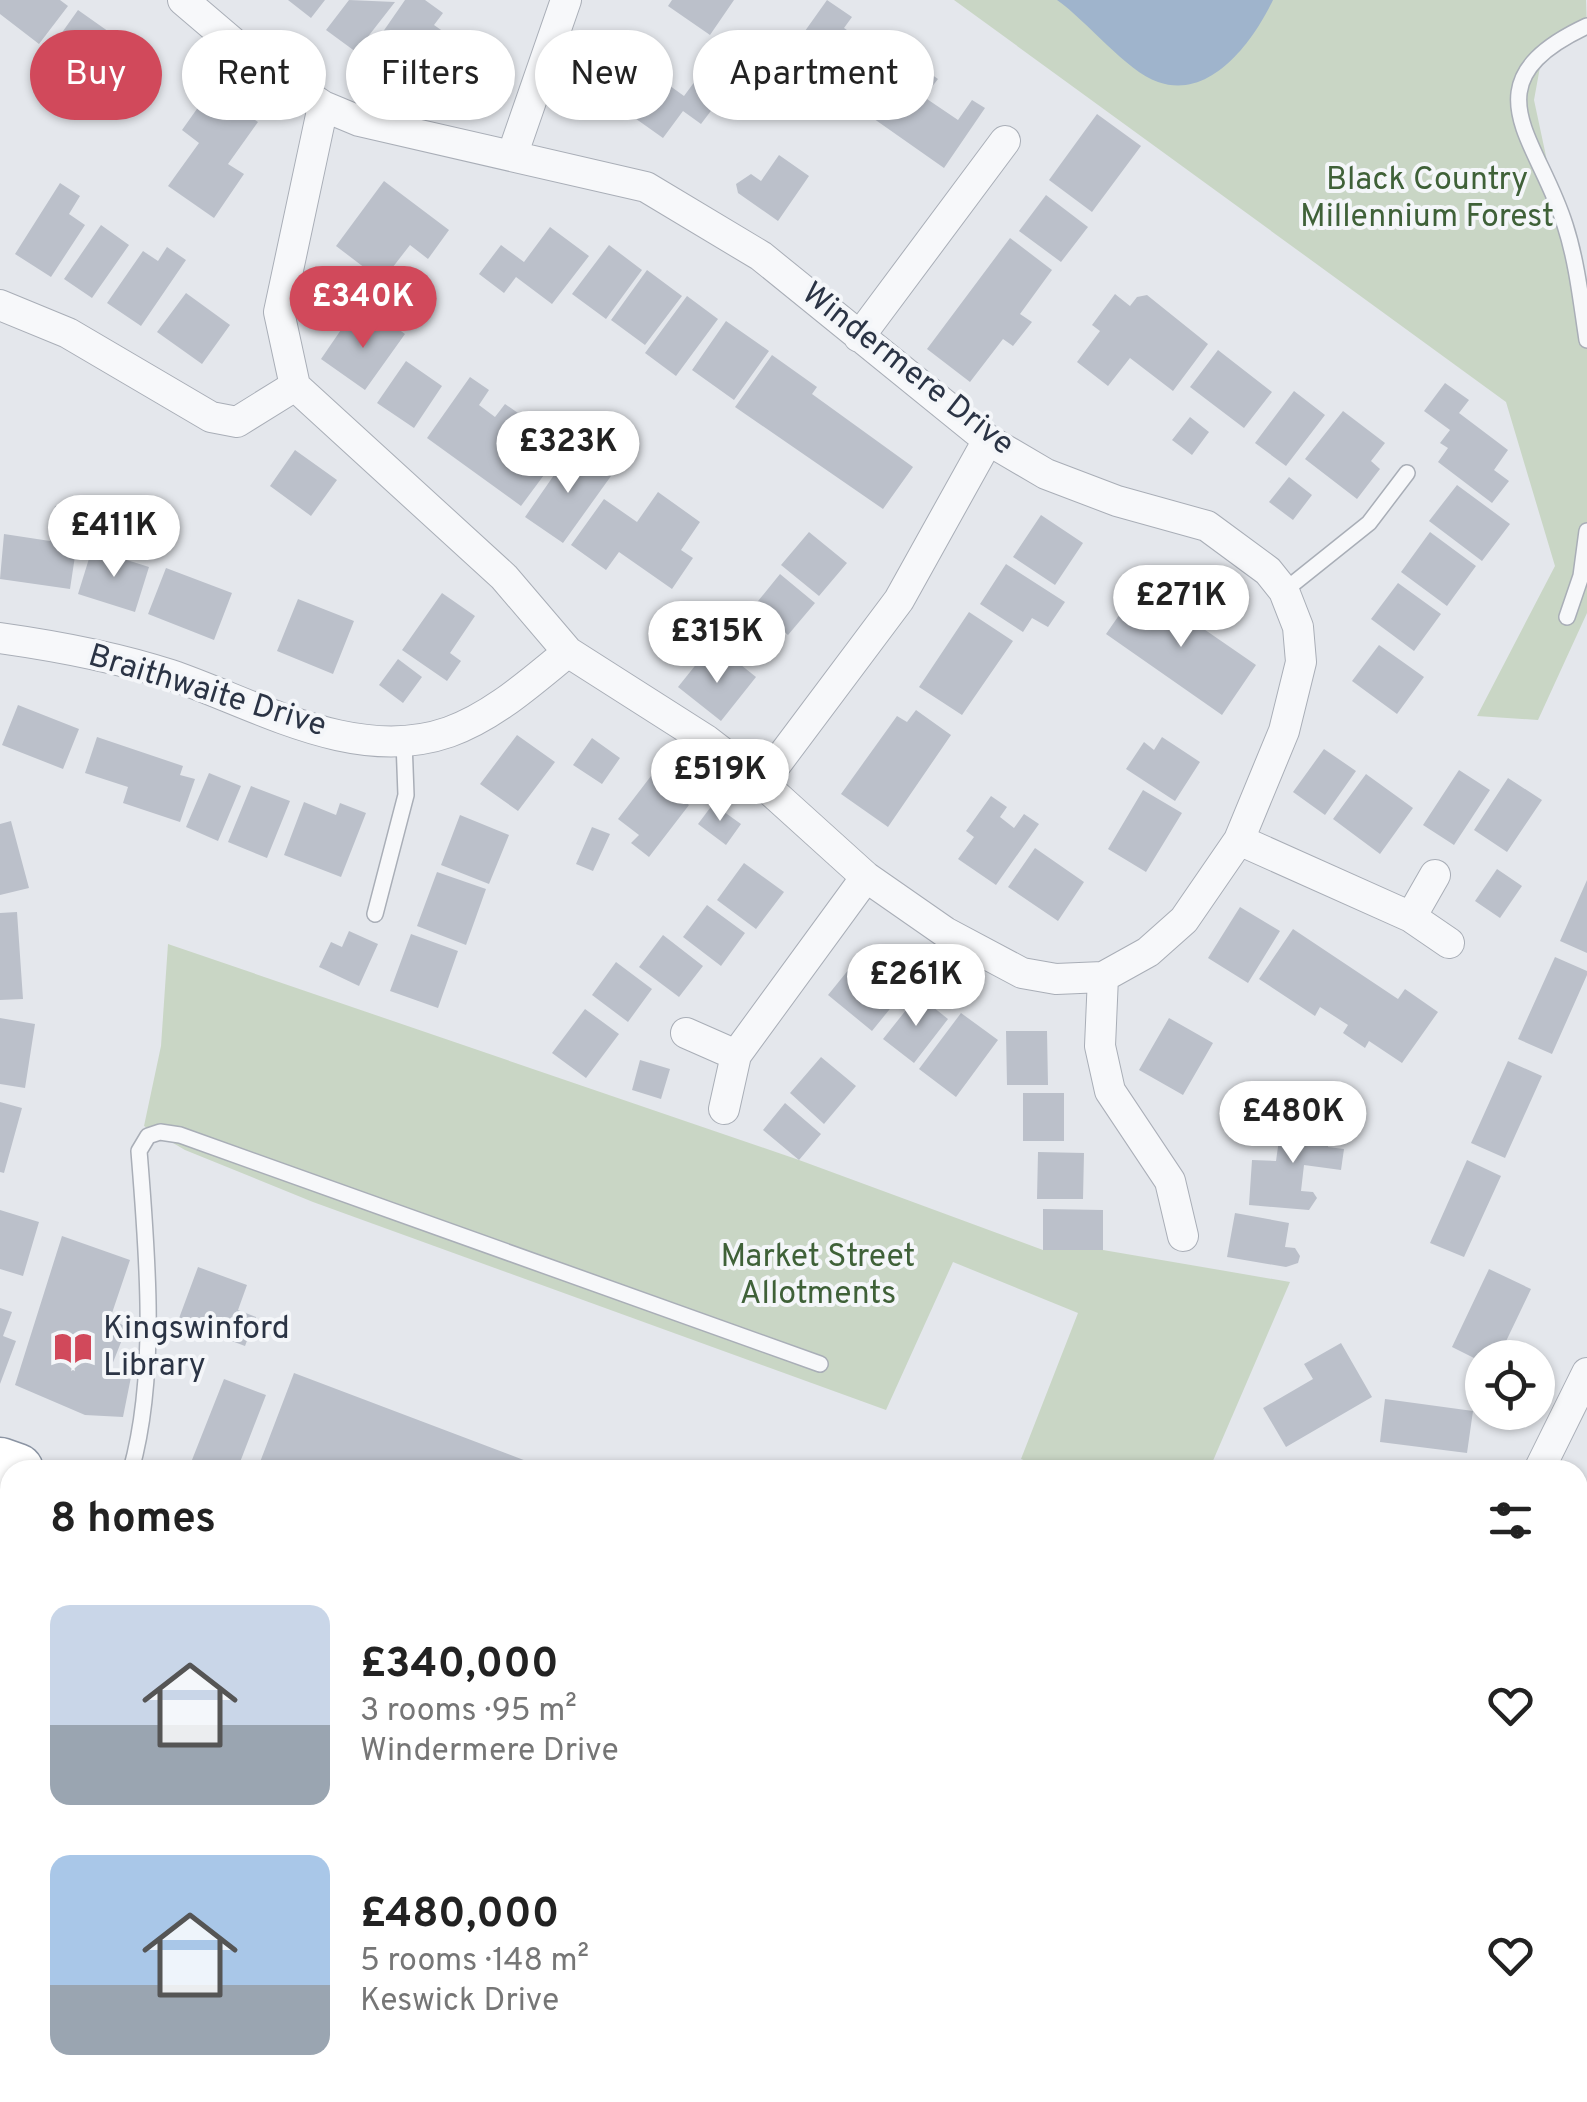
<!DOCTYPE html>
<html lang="en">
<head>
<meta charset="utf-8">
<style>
	body { margin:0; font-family:Overpass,sans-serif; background:#f2f2f2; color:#222; height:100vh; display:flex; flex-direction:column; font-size:38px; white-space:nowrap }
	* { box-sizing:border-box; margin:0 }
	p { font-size:32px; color:#767676 }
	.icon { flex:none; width:55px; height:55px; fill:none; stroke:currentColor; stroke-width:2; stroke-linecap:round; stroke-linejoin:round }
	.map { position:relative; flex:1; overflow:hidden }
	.panel { position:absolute; left:0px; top:1460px; width:1588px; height:642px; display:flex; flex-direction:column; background:#fff; border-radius:30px 30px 0 0; box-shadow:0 2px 8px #0004 }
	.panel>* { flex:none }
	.guide { position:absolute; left:30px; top:30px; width:1000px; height:90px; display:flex; gap:20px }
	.fabs { position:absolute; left:1465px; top:1340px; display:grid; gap:20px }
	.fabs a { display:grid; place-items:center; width:90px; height:90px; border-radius:50%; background:#fff; box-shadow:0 2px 8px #0004; font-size:50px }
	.price { position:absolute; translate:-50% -85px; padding:0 22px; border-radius:35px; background:#fff; color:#222; font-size:32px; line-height:65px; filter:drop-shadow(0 2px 5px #0008) }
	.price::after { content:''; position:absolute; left:50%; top:60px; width:30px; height:22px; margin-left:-15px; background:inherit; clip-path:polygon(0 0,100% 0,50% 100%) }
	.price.selected { background:#d1495b; color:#fff }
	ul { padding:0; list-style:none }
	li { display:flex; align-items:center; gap:30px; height:250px; padding:0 50px }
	li span { display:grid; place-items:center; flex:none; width:280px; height:200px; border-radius:20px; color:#555 }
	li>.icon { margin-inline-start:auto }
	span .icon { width:120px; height:120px; fill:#fffc; stroke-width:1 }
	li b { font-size:42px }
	h2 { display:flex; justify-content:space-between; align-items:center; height:120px; padding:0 50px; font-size:42px }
	.tag { padding:0 35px; border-radius:45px; background:#fff; box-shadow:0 2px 8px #0004; font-size:35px; line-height:90px }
	.tag.selected { background:#d1495b; color:#fff }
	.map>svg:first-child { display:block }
	.green { fill:#c9d6c5 }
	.water { fill:#9fb4cc }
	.building { fill:#bbc0ca }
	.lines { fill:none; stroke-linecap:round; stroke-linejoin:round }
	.lane-casing { stroke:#a9aeb7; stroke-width:18 }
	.street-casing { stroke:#a9aeb7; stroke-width:32 }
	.highway-casing { stroke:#8b94a3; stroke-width:55 }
	.lane { stroke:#f7f8fa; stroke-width:15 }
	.street { stroke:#f7f8fa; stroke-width:30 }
	.highway { stroke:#fff; stroke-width:52 }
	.labels { text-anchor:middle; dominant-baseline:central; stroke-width:8; stroke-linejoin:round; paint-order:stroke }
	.park-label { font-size:32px; fill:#3f6138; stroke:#f4f6f9 }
	.street-label { font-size:32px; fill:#2b3445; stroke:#f4f6f9 }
	.poi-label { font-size:32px; fill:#2b3445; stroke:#f4f6f9; text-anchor:start }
</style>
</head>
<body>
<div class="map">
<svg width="1587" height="2102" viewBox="0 0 1587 2102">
	<rect width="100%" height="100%" fill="#e4e7ec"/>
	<path class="green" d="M954,0H1586L1587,32L1542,56L1534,100L1587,348V613L1538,720L1477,716L1555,566L1506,402Z
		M168,944L799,1160L1043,1250H1103L1290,1282L1209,1470H1048L1021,1459L1078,1313L953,1262L886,1410L313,1202L185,1150L144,1126L161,1046Z"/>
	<path class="water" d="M1057,0H1273C1254,40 1211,101 1158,82C1126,71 1087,21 1057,0Z"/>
	<path class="building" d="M0,0H60L68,6L39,44L0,14Z
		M288,0H325L311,18Z
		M349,0L395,2L356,52L326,30Z
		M405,0H425L443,13L434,25L501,72L483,98L461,82L449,100L404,68L400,74L369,52Z
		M672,0H734L710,35L668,6Z
		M827,0L852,17L844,28L869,45L842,83L832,76L821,90L783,62Z
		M78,10L129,46L97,91L46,55Z
		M594,31L684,96L701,73L726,91L701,124L683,111L663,138L567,70Z
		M887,31L906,45L888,68L906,82L918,65L938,79L924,97L958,120L972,100L985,108L944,168L840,95Z
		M211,89L258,122L228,164L244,174L214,218L168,186L199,143L182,130Z
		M1097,114L1141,146L1092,212L1049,180Z
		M779,155L809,176L778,221L738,193L736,184L751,174L761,181Z
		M384,181L449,230L428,259L410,245L382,281L336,246Z
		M60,183L80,196L69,214L85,225L51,277L15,254Z
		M1046,195L1088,227L1061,262L1019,231Z
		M101,225L129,245L92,298L64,279Z
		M550,227L589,256L552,304L516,277L504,293L479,274L501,245L524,262Z
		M1010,238L1052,270L1020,314L1032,322L1013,346L1003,339L970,382L927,349Z
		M609,245L642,270L606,319L572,294Z
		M167,247L186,260L141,326L107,303L143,251L158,261Z
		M647,270L682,296L645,345L611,320Z
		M186,293L230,325L202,364L157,332Z
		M1115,294L1130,306L1137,297L1147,295L1208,344L1173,391L1130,358L1108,386L1077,362L1100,331L1092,325Z
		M687,296L718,319L676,376L645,353Z
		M380,316L405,334L365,390L321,359L347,321L365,335Z
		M726,321L769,351L734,400L692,370Z
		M1218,350L1272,392L1244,428L1190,387Z
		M772,355L817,387L812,394L913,467L883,509L735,407Z
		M406,361L442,386L414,428L377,403Z
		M470,377L489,390L479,405L495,417L505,404L518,413L509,427L537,447L556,419L575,433L521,506L427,438Z
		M1445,383L1469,400L1459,413L1508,450L1494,470L1509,481L1492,503L1438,462L1448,448L1440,443L1450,430L1424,411Z
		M1294,391L1325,415L1286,466L1255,443Z
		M1343,411L1385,443L1371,461L1380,469L1357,499L1305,459Z
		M1190,417L1209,432L1192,455L1172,440Z
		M572,449L611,476L563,543L525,517Z
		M295,450L337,480L311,516L270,486Z
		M1289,477L1312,495L1293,520L1269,502Z
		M1457,485L1510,524L1482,561L1429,521Z
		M658,492L700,522L681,550L693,558L672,589L619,552L606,570L571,545L604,499L637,522Z
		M55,506L82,510L70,589L0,579L4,534L50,541Z
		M1041,515L1083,543L1055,585L1013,557Z
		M809,532L847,563L819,596L781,565Z
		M1430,532L1476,566L1447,606L1401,572Z
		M92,549L149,567L135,612L78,594Z
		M1006,564L1065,602L1048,627L1032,618L1023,632L980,604Z
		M166,568L232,593L214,640L148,614Z
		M780,574L815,603L788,635L754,606Z
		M1398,583L1441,614L1414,651L1371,619Z
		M1140,585L1256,665L1222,715L1106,634Z
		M442,593L475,616L450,653L461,661L447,681L402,650Z
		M298,599L354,621L333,674L277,651Z
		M969,612L1013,641L962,715L919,687Z
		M1379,645L1424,677L1397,714L1352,681Z
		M702,657L720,671L731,657L756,677L721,721L678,687Z
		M398,659L422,677L403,703L379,685Z
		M18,705L79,729L63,769L2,745Z
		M916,710L951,735L888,827L841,794L897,716L907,722Z
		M517,735L555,762L518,811L480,784Z
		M97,737L183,766L180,775L195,779L180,822L123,803L128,787L85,773Z
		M1162,737L1200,762L1175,801L1126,769L1144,742L1154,750Z
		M592,738L620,758L602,784L573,765Z
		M1324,749L1356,771L1325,815L1293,792Z
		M1459,770L1490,790L1454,845L1423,825Z
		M209,773L241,786L218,841L186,827Z
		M1366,774L1413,808L1380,854L1333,819Z
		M651,776L689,805L649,857L631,843L639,835L618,819Z
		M1508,778L1542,800L1507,852L1474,830Z
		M251,786L290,801L267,858L228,842Z
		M1143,790L1182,813L1146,872L1108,849Z
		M991,796L1007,807L1000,817L1014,828L1024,814L1039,824L996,885L958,859L974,837L966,831Z
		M304,802L336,815L340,803L366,813L341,877L284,855Z
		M713,804L741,824L726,845L698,824Z
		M460,815L509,835L489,884L441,865Z
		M11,821L29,888L0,895V824Z
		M592,827L610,834L593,871L576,864Z
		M1035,848L1084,882L1058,921L1008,887Z
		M744,863L784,892L756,929L717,900Z
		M1497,869L1522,886L1500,918L1475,901Z
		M437,872L486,889L466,945L417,926Z
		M1587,880V953L1560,941Z
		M707,905L745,933L721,966L683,937Z
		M1240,907L1280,931L1248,983L1208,958Z
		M17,912L23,999L0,1000V913Z
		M1293,929L1398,999L1405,989L1438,1012L1402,1063L1369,1041L1365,1048L1343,1033L1348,1025L1320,1007L1315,1016L1259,979Z
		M349,931L378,944L359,986L319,967L331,942L342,947Z
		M411,934L458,951L438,1008L390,991Z
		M663,935L703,966L679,997L639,967Z
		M1555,957L1587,971V975L1552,1054L1518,1039Z
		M858,958L902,994L872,1031L828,995Z
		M616,962L652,989L628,1022L592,995Z
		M918,995L948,1019L914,1063L883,1039Z
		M585,1009L619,1034L586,1078L552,1053Z
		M961,1013L998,1040L956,1097L919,1069Z
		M0,1018L35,1024L25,1088L0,1084Z
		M1169,1018L1213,1043L1183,1095L1139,1070Z
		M1006,1031H1047L1048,1085H1007Z
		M821,1057L856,1086L824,1124L790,1093Z
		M640,1060L670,1069L661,1099L632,1090Z
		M1508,1061L1542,1076L1505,1158L1471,1143Z
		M1023,1093H1064V1141H1023Z
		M0,1102L22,1108L4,1173L0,1172Z
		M785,1103L821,1134L799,1160L763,1130Z
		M1282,1118L1330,1124L1328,1147L1344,1149L1341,1170L1304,1165L1301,1191L1313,1192L1317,1198L1309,1210L1249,1205L1252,1160L1276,1161Z
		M1038,1152L1084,1153L1083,1199H1037Z
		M1467,1160L1501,1176L1464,1257L1430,1243Z
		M1043,1209L1103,1210V1250H1043Z
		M0,1210L39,1222L23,1276L0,1269Z
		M1235,1213L1289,1223L1285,1247L1295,1248L1300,1256L1298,1263L1286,1267L1227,1257Z
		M62,1236L130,1260L110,1319L127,1327L110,1370L131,1377L123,1417L85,1415L15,1385Z
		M198,1267L247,1285L238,1310L256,1317L245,1346L178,1321Z
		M1489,1269L1531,1289L1498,1358H1482V1362L1452,1347Z
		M0,1308L12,1312L3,1336L16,1341L0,1384Z
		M1341,1343L1372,1397L1286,1447L1263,1408L1313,1379L1304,1364Z
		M294,1373L550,1470H257Z
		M224,1379L266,1395L237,1470H188Z
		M1385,1399L1473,1411L1467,1453L1380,1442Z
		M9,1506H10V1560L0,1557V1534Z
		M1578,1561L1587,1566V1610L1578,1626Z
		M0,1568L10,1571V1640L0,1637Z
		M1578,1917L1587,1922V1990L1581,2001Z
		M209,2092H267L264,2102H207Z
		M371,2092H452L449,2102H368Z
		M696,2092H740L765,2102H693Z
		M896,2092H948L945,2102H892Z"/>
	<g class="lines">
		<g class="lane-casing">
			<path id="lane" d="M1587,26C1465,83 1538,138 1565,225C1577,262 1581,301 1587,340
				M1284,591L1369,523L1407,473
				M1567,617L1581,576L1587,531
				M375,914L406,795L404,741
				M131,1470C158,1374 147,1250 139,1151L148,1136L160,1132L180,1135L820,1364
				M1578,2053L1587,2059"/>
		</g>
		<g class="street-casing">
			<path id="street" d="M183,0L251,58L323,106
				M323,106L359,121L646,187L761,256L988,440L1046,474L1117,501L1207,526L1268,571L1284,591L1298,627L1301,662L1284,731L1239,840L1184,920L1148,952L1103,977L1056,979L1022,973L945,932L866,877L762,783L706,740L568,652L504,577L295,386L279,312Z
				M513,153L566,0
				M0,305L68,333L211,417L237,422L295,386
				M859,337L1005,141
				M0,638C57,646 116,657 171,675C256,704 355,765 449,732C494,716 532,681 568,652
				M762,783L899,600L988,440
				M1239,840L1411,917L1449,943
				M1411,917L1435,875
				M1103,977L1100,1046L1110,1091L1170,1181L1183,1236
				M686,1033L736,1055
				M724,1109L736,1055L866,877
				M1539,1470L1587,1373
				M1578,1505L1587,1510
				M1267,2092L1286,2102
				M336,2102L339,2092
				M840,2102L843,2092"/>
		</g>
		<g class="highway-casing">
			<path id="highway" d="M0,1464L17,1470
				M1474,2092L1492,2102"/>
		</g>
		<use href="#lane" class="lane"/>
		<use href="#street" class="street"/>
		<use href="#highway" class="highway"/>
	</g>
	<defs>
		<g id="library-bare" transform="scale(3)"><path d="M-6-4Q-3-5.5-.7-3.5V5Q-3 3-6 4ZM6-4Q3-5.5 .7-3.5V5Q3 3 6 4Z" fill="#d1495b" stroke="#f4f6f9" stroke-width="2.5" paint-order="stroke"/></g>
	</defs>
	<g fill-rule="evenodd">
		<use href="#library-bare" x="73" y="1348"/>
	</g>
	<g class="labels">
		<g class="park-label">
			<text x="1427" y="181">Black Country<tspan x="1427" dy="37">Millennium Forest</tspan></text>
			<text x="818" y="1258">Market Street<tspan x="818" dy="37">Allotments</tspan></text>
		</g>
		<g class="street-label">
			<text transform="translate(907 370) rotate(38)">Windermere Drive</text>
			<text transform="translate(207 692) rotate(17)">Braithwaite Drive</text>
		</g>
		<g class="poi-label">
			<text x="103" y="1330">Kingswinford<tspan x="103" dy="37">Library</tspan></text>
		</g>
	</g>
</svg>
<div class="fabs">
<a><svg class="icon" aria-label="locate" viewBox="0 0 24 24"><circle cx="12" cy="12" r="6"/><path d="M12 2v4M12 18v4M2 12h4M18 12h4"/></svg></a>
</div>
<b class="price selected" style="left:363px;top:351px">£340K</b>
<b class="price" style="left:568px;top:496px">£323K</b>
<b class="price" style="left:114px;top:580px">£411K</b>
<b class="price" style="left:1181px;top:650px">£271K</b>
<b class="price" style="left:717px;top:686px">£315K</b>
<b class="price" style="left:720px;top:824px">£519K</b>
<b class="price" style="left:916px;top:1029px">£261K</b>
<b class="price" style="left:1293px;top:1166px">£480K</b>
<div class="guide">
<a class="tag selected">Buy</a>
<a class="tag">Rent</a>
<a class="tag">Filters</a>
<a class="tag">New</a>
<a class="tag">Apartment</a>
</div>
<section class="panel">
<h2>8 homes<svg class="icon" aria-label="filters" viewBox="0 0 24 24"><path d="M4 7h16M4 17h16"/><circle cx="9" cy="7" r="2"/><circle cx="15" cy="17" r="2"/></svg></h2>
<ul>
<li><span style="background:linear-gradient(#c9d6e8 60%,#9aa5b1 0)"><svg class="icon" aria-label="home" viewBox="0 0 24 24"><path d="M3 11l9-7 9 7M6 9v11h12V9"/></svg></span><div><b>£340,000</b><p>3 rooms · 95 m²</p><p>Windermere Drive</p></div><svg class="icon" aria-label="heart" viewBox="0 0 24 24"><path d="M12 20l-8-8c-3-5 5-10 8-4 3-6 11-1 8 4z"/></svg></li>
<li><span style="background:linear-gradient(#a9c7e8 65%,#9aa5b1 0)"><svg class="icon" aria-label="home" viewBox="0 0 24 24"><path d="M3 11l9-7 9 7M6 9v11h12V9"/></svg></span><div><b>£480,000</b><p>5 rooms · 148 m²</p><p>Keswick Drive</p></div><svg class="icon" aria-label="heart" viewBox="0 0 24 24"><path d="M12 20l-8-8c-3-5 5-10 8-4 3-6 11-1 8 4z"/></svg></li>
</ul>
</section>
</div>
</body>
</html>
